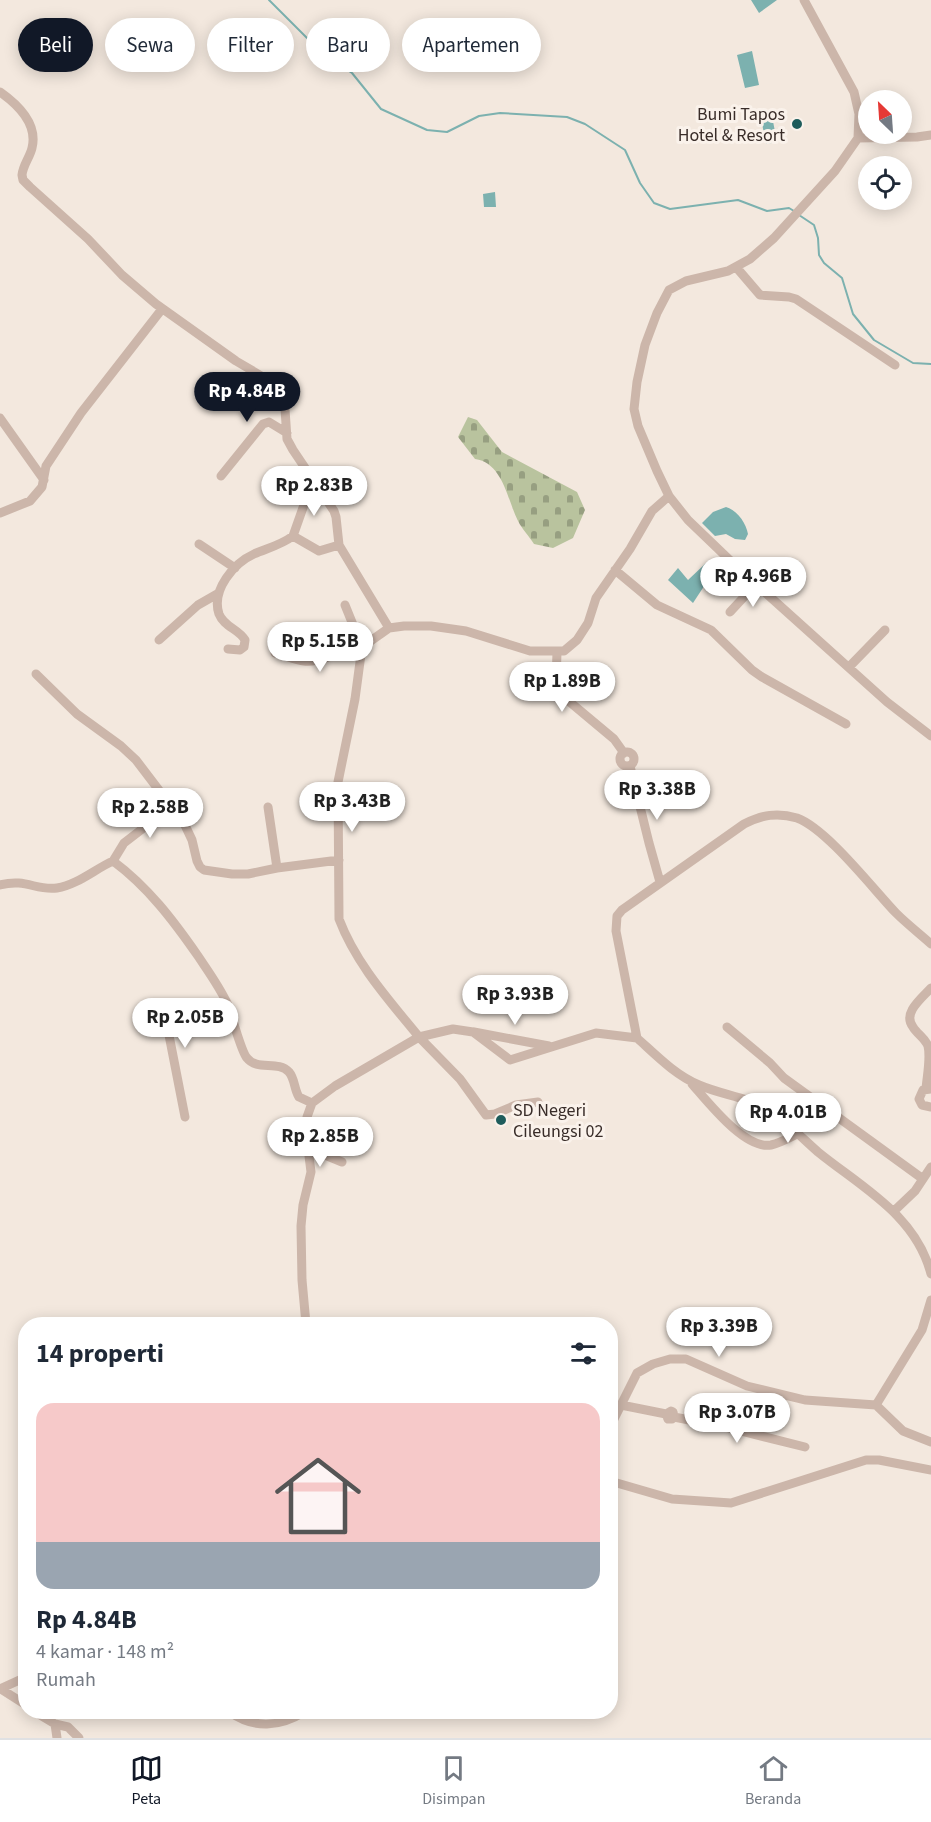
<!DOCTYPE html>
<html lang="id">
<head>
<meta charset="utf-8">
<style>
	body { margin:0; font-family:"Source Sans 3",sans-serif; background:#f6f6f7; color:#1f2937; height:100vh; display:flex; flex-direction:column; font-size:22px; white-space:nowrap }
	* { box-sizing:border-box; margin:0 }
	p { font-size:20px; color:#747a83 }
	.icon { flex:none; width:33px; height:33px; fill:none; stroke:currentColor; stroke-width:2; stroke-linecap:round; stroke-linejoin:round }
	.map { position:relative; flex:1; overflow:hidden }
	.side { position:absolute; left:18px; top:1317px; width:600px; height:402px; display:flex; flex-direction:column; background:#fff; border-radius:24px; box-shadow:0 3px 15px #0003 }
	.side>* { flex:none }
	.top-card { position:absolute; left:18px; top:18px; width:600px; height:54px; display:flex; gap:12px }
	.needle { width:39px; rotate:335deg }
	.tools { position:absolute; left:858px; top:90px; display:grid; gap:12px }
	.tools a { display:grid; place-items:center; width:54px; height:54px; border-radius:50%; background:#fff; box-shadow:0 3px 15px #0003; font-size:30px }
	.price { position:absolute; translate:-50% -51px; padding:0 14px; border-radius:21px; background:#fff; color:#222; font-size:20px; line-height:39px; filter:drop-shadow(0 2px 3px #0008) }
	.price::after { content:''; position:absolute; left:50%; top:36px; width:18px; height:14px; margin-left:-9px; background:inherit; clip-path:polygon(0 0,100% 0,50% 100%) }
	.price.on { background:#111827; color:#fff }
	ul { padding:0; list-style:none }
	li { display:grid; align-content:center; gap:12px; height:318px; padding:0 18px }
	li span { display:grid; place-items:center; height:186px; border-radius:18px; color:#555 }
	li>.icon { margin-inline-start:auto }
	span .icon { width:108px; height:108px; fill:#fffc; stroke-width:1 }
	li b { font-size:26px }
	h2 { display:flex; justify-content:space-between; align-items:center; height:72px; padding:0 18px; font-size:26px }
	.tag { padding:0 21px; border-radius:27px; background:#fff; box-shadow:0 3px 15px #0003; font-size:21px; line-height:54px }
	.tag.on { background:#111827; color:#fff }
	.dock { display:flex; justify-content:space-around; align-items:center; height:84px; border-top:2px solid #e0e1e3; background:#fff; font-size:16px; color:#747a83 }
	.dock a { display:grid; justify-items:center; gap:3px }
	.dock .on { color:#111827 }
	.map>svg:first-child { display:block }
	.cemetery { fill:url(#cemetery-stones) }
	.water { fill:#7cb1af }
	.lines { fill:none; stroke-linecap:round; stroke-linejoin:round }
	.stream { stroke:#7cb1af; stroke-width:2 }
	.minor { stroke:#ccb6aa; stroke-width:9 }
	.poi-dot { fill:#1e5c5b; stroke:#faf2eb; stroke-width:2 }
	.labels { text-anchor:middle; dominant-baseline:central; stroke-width:6; stroke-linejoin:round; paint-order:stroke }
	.poi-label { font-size:18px; fill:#392d29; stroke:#faf2eb; text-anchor:end }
</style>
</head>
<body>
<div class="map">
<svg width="931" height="1738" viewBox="0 0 931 1738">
	<defs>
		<pattern id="cemetery-stones" width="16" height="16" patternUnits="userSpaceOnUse" patternTransform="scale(1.5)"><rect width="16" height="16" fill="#b9c39e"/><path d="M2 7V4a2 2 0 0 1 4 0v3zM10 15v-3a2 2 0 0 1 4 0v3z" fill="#979f81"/></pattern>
	</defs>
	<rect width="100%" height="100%" fill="#f3e8de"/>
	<path class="cemetery" d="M468,417L477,420L502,452L577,492L585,510L573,538L553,548L534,544C529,536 522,529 518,521C507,499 503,463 475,459L458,437Z"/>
	<path class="water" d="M751,0H777L759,13Z
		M752,51L759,85L745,88L737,55Z
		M771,111L777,142L766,144L760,113Z
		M495,192L496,207H484L483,194Z
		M726,507C737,510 746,523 748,534L745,540L735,539L726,534L715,536L702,523L713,512Z
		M706,563L714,571L693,603L668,580L678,568L688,580Z"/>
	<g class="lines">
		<path class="stream" d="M269,0L324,55L352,73L381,109L427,130L447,132L479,116L500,113L567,117L585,124L625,150L640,183L654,203L670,209L738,200L767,211L789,208L794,211
			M799,215L814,225L818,238L819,255L824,263L842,278L853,314L874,340L913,363L931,364"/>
		<path class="minor" d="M804,0L854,92L859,114L858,138L835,171L774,238L750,259L728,271L686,281L669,290L657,313L645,345L637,382L634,409L638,426L657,471L669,496L688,520L738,568L887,702L931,736
			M0,92C17,104 38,124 32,148C30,157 23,165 22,175L23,180L30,187L88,239L122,275L156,304L236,361L263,377L274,388L285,409L287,439L293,450L334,511L336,517L339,545L389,628
			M858,138L917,137L931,135
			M736,267L760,295L789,297L796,299L895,365
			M0,418L44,480
			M221,476L263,424L269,422L287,433
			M0,513L30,501L42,487L46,466L81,413L162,309
			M293,536L305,502L317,486
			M199,544L235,568
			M615,570L657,605L711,630L752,670L762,677L846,724
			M345,605L362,647
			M730,612L756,584
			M159,640L198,605L219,593
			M228,649L240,650L244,647L245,640C239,629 224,627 219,614C211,590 234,563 254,554C268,548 281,545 293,536L319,551L339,545
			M557,652L556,684L559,693L614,739L624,753
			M275,653C285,655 294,660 304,661C321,663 344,650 360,642
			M849,667L885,630
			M36,674L77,714L121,746L136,760L184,823L192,840L197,861L200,867L204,870L232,874H248L277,868L339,860
			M620 759a7 7 0 1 1 14 0a7 7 0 1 1-14 0Z
			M630,766L649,843L660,882
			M268,807L277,868
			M113,861L124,843L172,806
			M0,885C26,878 36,891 57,888C77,885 95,869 113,861C148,887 173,920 198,956C208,971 219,986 227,1003C232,1015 241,1052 247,1058C257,1071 278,1060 289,1072C295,1079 294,1089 299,1097L312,1103
			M727,1027L770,1063L784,1078L923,1179
			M474,1032L549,1046
			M637,1038C656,1055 675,1075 699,1085C722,1095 748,1097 768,1110C786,1121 802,1138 818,1152C861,1187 916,1215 931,1274
			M692,1084C708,1102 745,1150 771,1145C780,1143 789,1138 797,1134
			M926,1089C927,1076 931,1058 928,1046C925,1038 917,1034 913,1027C902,1013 922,998 931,988
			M931,1089L923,1090L919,1099L922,1105L931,1107
			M538,1102L516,1105L495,1114L486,1115L460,1079L419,1037L453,1029L473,1032L510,1060L596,1033L637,1038L616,931L617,916L622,910L744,824C762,815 777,812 797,818C827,829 873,889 896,913C907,924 920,934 931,944
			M185,1117L168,1030L177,1023L228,1006
			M308,1148L342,1162
			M894,1211L915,1191L931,1167
			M931,1300L922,1330L876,1405L903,1431L931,1442
			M306,1324L302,1280L301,1226L303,1205L311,1172L306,1132L307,1117L312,1103L335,1086L419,1037C389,1000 356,964 339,919L338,782L355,699L362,647L389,628L404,626H431L466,631L530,651H564L577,640L588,623L596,598L630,549L652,511L669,496
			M621,1405L666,1414L671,1411L673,1412L674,1417L672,1419H668L666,1414
			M674,1417L725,1427L805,1447
			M610,1427L637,1373L653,1364L670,1359H686L747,1386L805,1400L876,1405
			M610,1481L672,1499L731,1503L866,1460H879L931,1470
			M0,1689L26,1677
			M1,1689L26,1705
			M35,1712L55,1724L68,1727L79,1738
			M230,1712C254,1729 280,1727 304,1712
			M55,1724L57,1738"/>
	</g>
	<g class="poi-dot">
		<circle cx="797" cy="124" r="6"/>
		<circle cx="501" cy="1120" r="6"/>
	</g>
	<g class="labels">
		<g class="poi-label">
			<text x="785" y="114">Bumi Tapos<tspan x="785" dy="21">Hotel &amp; Resort</tspan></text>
			<text x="513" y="1110" text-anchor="start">SD Negeri<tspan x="513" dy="21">Cileungsi 02</tspan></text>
		</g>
	</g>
</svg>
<div class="tools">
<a><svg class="needle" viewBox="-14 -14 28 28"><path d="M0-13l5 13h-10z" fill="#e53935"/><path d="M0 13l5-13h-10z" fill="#747a83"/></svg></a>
<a><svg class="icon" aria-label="locate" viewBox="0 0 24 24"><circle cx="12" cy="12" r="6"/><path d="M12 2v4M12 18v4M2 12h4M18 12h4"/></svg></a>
</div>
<b class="price on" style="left:247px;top:423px">Rp 4.84B</b>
<b class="price" style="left:314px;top:517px">Rp 2.83B</b>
<b class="price" style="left:753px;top:608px">Rp 4.96B</b>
<b class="price" style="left:320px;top:673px">Rp 5.15B</b>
<b class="price" style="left:562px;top:713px">Rp 1.89B</b>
<b class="price" style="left:657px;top:821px">Rp 3.38B</b>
<b class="price" style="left:352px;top:833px">Rp 3.43B</b>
<b class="price" style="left:150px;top:839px">Rp 2.58B</b>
<b class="price" style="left:515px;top:1026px">Rp 3.93B</b>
<b class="price" style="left:185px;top:1049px">Rp 2.05B</b>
<b class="price" style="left:788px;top:1144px">Rp 4.01B</b>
<b class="price" style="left:320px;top:1168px">Rp 2.85B</b>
<b class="price" style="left:719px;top:1358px">Rp 3.39B</b>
<b class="price" style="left:737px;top:1444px">Rp 3.07B</b>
<div class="top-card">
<a class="tag on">Beli</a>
<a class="tag">Sewa</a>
<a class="tag">Filter</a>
<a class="tag">Baru</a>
<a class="tag">Apartemen</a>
</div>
<section class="side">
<h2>14 properti<svg class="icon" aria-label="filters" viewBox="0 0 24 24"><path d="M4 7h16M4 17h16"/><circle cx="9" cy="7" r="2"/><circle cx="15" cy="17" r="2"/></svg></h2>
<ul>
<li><span style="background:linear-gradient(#f6c9c9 75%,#9aa5b1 0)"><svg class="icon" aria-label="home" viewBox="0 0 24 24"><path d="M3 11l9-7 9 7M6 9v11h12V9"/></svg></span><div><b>Rp 4.84B</b><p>4 kamar · 148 m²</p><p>Rumah</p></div></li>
</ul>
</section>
</div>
<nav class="dock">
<a class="on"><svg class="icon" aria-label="map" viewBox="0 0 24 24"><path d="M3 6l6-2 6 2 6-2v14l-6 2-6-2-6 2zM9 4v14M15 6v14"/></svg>Peta</a>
<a><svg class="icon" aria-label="saved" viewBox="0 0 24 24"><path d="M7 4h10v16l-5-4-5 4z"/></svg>Disimpan</a>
<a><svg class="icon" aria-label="home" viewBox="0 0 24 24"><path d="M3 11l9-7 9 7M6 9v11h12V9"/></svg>Beranda</a>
</nav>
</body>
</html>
